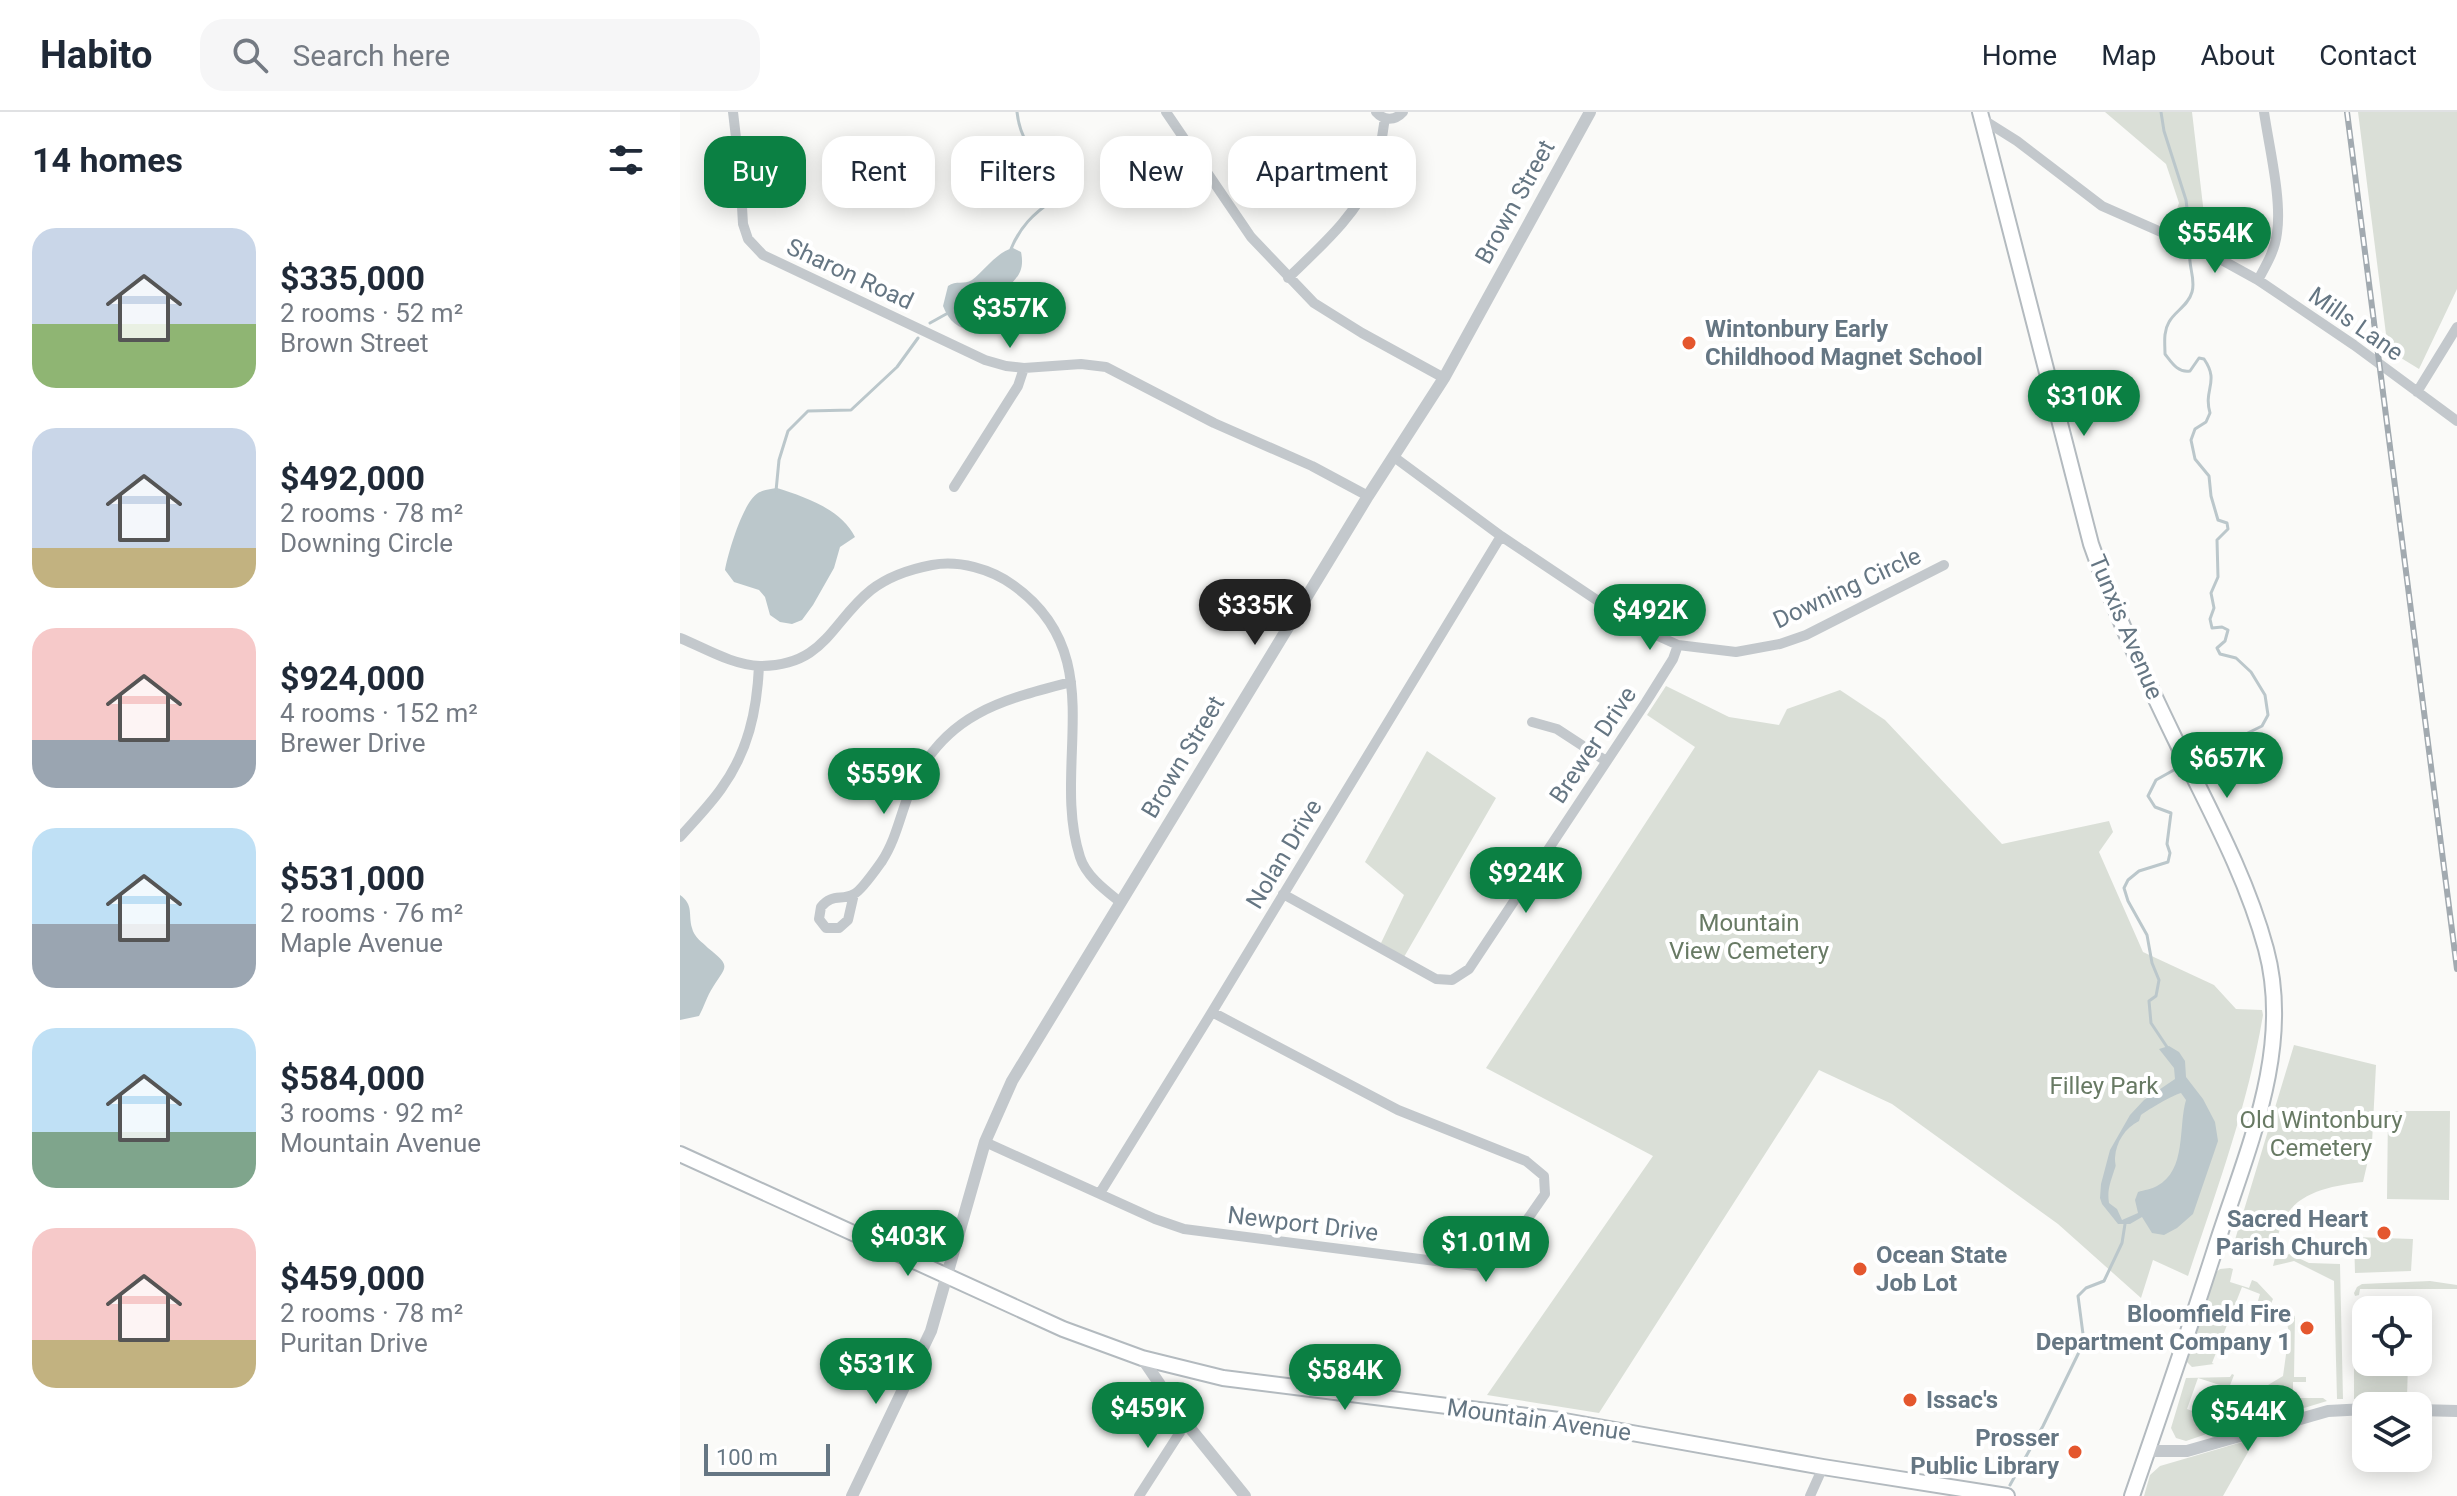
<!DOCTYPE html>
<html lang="en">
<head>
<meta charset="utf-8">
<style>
	body { margin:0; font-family:Roboto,sans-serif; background:#f6f6f7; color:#1f2937; height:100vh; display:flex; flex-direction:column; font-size:30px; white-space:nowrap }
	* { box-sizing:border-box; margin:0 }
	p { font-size:26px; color:#747a83 }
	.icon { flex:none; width:44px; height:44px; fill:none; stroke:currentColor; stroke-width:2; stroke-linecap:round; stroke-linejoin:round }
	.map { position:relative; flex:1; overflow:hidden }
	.panel { display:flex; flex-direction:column; background:#fff; width:680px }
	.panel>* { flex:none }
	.top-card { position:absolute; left:24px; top:24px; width:760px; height:72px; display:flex; gap:16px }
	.tools { position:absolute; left:1672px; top:1184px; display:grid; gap:16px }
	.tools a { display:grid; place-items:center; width:80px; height:80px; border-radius:16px; background:#fff; box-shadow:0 4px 20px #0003; font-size:40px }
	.scale { position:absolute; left:24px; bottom:20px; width:126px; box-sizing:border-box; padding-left:8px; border:4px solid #657683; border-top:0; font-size:22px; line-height:28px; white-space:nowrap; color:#657683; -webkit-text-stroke:6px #fff; paint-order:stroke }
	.price { position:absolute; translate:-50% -68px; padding:0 18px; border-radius:28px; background:#0b8043; color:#fff; font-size:26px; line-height:52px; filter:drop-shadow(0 2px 4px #0008) }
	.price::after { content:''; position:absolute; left:50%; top:48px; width:24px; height:18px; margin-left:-12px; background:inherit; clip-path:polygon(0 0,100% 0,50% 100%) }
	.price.on { background:#222; color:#fff }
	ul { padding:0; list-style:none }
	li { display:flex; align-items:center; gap:24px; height:200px; padding:0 32px }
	li span { display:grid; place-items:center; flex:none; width:224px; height:160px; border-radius:24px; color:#555 }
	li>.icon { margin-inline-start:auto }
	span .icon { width:96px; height:96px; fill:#fffc; stroke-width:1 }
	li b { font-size:34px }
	h2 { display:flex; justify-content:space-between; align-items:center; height:96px; padding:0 32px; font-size:34px }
	.chip { padding:0 28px; border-radius:24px; background:#fff; box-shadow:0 4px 20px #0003; font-size:28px; line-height:72px }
	.chip.on { background:#0b8043; color:#fff }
	header { display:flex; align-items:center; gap:48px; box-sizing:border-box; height:112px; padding:0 40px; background:#fff; border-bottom:2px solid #e0e1e3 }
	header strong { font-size:38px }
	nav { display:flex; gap:44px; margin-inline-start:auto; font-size:28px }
	.search { width:560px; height:72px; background:#f6f6f7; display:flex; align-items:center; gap:20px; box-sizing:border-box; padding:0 28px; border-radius:24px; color:#747a83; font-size:30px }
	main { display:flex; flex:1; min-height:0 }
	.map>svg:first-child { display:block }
	.green { fill:#dadfd7 }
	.water { fill:#bbc7cb; fill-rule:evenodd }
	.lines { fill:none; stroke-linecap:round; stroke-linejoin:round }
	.stream { stroke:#bbc7cb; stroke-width:3 }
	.secondary-casing { stroke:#b3babf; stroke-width:18 }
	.minor { stroke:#c3c8cc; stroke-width:10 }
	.tertiary { stroke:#c3c8cc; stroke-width:12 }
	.secondary { stroke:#fff; stroke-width:14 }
	.rail-casing { stroke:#a2aab0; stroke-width:6 }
	.rail { stroke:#fff; stroke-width:3; stroke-dasharray:9; stroke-linecap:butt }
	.poi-dot { fill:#e4572e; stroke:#fff; stroke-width:3 }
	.labels { text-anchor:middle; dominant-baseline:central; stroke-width:8; stroke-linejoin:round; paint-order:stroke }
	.street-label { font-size:24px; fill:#657683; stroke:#fff }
	.poi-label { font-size:24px; font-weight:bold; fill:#657683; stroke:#fff; text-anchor:start }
	.park-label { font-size:24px; fill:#687a64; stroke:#fff }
</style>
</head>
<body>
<header>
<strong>Habito</strong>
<div class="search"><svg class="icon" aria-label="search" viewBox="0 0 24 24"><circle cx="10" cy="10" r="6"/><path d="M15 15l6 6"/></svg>Search here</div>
<nav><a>Home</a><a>Map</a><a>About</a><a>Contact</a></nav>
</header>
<main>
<section class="panel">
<h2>14 homes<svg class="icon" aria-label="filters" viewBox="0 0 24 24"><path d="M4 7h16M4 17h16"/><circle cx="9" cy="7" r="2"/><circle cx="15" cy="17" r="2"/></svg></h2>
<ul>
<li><span style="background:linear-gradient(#c9d6e8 60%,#8fb573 0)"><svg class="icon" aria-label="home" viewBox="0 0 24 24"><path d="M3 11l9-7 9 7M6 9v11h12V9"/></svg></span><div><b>$335,000</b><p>2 rooms · 52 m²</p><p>Brown Street</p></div></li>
<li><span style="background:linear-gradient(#c9d6e8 75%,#c2b280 0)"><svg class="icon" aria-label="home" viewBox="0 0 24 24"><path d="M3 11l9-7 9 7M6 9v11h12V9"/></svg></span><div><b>$492,000</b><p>2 rooms · 78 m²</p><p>Downing Circle</p></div></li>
<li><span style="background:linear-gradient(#f6c9c9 70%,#9aa5b1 0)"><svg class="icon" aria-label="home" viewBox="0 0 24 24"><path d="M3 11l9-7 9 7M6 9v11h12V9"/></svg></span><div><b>$924,000</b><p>4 rooms · 152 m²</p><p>Brewer Drive</p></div></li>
<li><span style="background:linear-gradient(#bfe0f5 60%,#9aa5b1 0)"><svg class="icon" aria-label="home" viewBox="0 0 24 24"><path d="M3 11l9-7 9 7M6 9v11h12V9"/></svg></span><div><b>$531,000</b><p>2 rooms · 76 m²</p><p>Maple Avenue</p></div></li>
<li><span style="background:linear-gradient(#bfe0f5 65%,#7fa58c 0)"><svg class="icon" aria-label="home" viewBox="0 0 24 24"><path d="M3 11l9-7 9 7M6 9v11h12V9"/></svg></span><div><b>$584,000</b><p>3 rooms · 92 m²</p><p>Mountain Avenue</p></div></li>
<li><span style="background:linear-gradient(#f6c9c9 70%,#c2b280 0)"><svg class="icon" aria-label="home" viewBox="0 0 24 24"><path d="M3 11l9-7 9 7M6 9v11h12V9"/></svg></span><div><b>$459,000</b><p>2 rooms · 78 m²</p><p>Puritan Drive</p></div></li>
</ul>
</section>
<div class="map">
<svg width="1777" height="1384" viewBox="0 0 1777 1384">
	<rect width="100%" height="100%" fill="#fafaf8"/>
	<path class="green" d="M1425,0H1512L1527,128L1493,108L1499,91L1486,52Z
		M1678,0H1777V177L1739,257L1708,238Z
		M986,574L1049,605L1099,613L1107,597L1160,578L1205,608L1322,732L1429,709L1433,720L1419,740L1463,840L1534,873L1556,897L1582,898L1583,903C1568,993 1537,1077 1508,1164L1473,1148L1461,1186L1378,1112L1212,992L1139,958L919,1301L807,1283L973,1044L806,956L1015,635L967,603Z
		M747,639L816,686L724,845L701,831L724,783L685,750Z
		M1614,933L1696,953L1692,1031L1683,1070C1658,1073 1623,1078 1608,1101C1600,1113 1596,1130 1591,1143L1554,1131Z
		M1708,999H1770L1769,1088L1707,1087Z
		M1674,1125L1733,1127L1731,1159L1675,1161Z
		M1610,1142L1629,1151L1660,1152L1663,1287H1657L1654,1169L1614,1149L1593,1154L1595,1146Z
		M1550,1156L1553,1157L1550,1170L1569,1176L1572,1168L1577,1170L1593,1187L1590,1194L1596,1197L1598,1193L1601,1194V1197L1615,1204L1614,1265H1626V1270H1613V1286H1643L1647,1289L1594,1305L1588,1273L1603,1264L1609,1221L1607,1211L1604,1207L1575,1199L1580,1182L1562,1175L1532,1251L1534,1252L1512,1255L1506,1249L1535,1161L1540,1157Z
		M1750,1169L1777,1173V1177H1680L1679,1183L1675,1184L1674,1181L1677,1175L1682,1172Z
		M1680,1216L1682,1222L1686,1223V1250H1728L1727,1287H1674V1222Z
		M1552,1262L1554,1263L1549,1276L1518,1266L1507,1297L1523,1303L1532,1279L1547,1284L1543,1296L1554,1300L1557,1292L1573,1298L1577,1305L1506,1329L1496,1326L1491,1316L1506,1266L1550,1265Z
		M1576,1326L1543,1384H1464L1470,1363L1480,1354Z"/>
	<path class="water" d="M333,136L341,140C347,168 326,171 314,191C309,200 311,208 304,216C285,222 270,213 263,194L268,174C276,168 284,173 292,168C305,158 318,139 333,136Z
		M97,376C125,385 161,397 175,425L160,435L154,456L133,493L122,508L112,512L100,510L90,503L85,485L79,478L54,470L45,458C48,441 63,390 78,381C82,378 91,377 97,376Z
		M0,783C14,793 8,802 12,816C14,825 22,830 28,836C52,855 46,854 33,875C27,884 24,895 19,904L0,908Z
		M1489,934L1499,940L1505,949L1506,965L1523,987L1535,1010L1538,1029L1513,1102L1497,1116L1484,1123L1472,1121L1462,1105L1450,1112H1438L1422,1092L1420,1086L1421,1072L1430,1038L1450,1003L1464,988L1495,967L1494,956L1479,937ZM1501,981L1506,988C1498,1015 1507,1058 1477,1074C1472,1077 1464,1078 1458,1080L1455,1088L1458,1101L1442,1108L1437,1097L1429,1091C1427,1079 1430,1071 1434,1059C1437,1051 1435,1055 1435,1046C1436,1030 1445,1016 1459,1009L1461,1003C1469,997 1493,983 1501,981Z"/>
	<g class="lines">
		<path class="stream" d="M1481,0L1484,19L1506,88L1510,121
			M331,137C340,115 353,102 372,89L375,75L370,53C350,39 340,26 337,0
			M1510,141C1508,154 1516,167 1512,180C1508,194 1495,199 1489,210C1483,220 1485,232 1485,242C1492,251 1498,261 1510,259L1519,246L1524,247C1540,270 1523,277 1530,301L1526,310L1515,317L1511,328L1515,347L1529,364L1531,384L1538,408L1547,411L1548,417L1537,428L1538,465L1531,481L1534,496L1530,507L1532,516L1542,515L1548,518L1545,529L1537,536L1540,542L1556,546L1571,560L1585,583L1588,603L1582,614L1511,649
			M250,211L268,201
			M96,379L99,348L108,319L128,299L171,298L217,255L238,226
			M1487,935L1471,911L1469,889L1476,884L1479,868L1472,851L1467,823L1448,789L1444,776L1448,768L1459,759L1488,750L1490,741L1487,732L1491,701L1475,695L1468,684L1476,668L1501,654
			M1330,1373L1363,1314L1402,1234L1403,1222L1398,1184L1406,1176L1424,1169L1442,1131L1445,1112"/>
		<g class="secondary-casing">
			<path id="secondary" d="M1300,0L1411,432C1434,499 1464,563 1495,627C1528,695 1566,763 1586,837C1613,937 1567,1038 1537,1131C1510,1216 1481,1300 1452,1384
				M0,1042L383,1217L462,1246L543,1266L879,1308L1143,1355L1327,1384"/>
		</g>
		<path class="minor" d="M53,0L60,60L63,112L68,127L83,143L305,248L326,254L344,256L401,252L426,255L534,311L632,354L688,384
			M486,0L571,125L634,191L682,221L764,266
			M696,0C704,9 715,9 723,0
			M1302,7L1337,29L1422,94L1531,142L1578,168L1674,233L1777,309
			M608,166C640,135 677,103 694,61C700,44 702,24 705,6
			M1578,168C1586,153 1595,139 1597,121C1602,87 1589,35 1584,0
			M1737,280L1777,215
			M714,345L821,424L954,513L998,533L1056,540L1100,532L1126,523L1264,453
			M274,375L338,274L344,256
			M0,526C25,536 52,553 80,554C145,554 151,510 191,478C209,464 231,457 252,453C279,448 311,457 333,473C433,544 370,652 400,745C406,764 425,778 440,790
			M852,610L877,617L926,649
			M0,725C14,709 29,694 41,677C68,640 77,599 79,554
			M174,782L168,808L159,816H146L139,807L141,795C152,781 162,789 174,782C181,779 197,756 202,749C217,726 221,699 232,674C265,602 321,588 391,570
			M603,782L756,867L772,868L789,857L966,590L993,547L998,533
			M305,1030L475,1107L504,1117L803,1155L822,1144L865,1082L864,1064L846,1049L718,998L532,900
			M420,1081L532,900L821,424
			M459,1384L506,1311
			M1130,1384L1143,1355"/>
		<path class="tertiary" d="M462,1246L506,1311L565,1384
			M1738,1298L1777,1299
			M1468,1339H1507L1648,1299L1686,1297
			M172,1384L251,1219L305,1030L332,969L688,384L764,266L910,0"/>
		<use href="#secondary" class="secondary"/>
		<g class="rail-casing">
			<path id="rail" d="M1667,0L1777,857"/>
		</g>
		<use href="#rail" class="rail"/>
	</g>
	<g class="poi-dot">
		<circle cx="1009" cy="231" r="8"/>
		<circle cx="1704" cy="1121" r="8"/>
		<circle cx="1180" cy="1157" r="8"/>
		<circle cx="1627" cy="1216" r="8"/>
		<circle cx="1230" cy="1288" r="8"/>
		<circle cx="1395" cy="1340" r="8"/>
	</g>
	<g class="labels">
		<g class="street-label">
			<text transform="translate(835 90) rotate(-61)">Brown Street</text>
			<text transform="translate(170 162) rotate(25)">Sharon Road</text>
			<text transform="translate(1676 212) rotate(35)">Mills Lane</text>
			<text transform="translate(1167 476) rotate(-25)">Downing Circle</text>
			<text transform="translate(1446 515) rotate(67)">Tunxis Avenue</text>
			<text transform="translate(913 633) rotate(-56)">Brewer Drive</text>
			<text transform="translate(503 645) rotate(-59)">Brown Street</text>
			<text transform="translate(604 742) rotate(-59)">Nolan Drive</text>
			<text transform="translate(623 1112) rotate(7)">Newport Drive</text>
			<text transform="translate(859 1308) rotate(8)">Mountain Avenue</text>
		</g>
		<g class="poi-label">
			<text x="1025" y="217">Wintonbury Early<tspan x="1025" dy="28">Childhood Magnet School</tspan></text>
			<text x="1688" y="1107" text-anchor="end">Sacred Heart<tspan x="1688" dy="28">Parish Church</tspan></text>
			<text x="1196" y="1143">Ocean State<tspan x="1196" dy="28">Job Lot</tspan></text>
			<text x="1611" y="1202" text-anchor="end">Bloomfield Fire<tspan x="1611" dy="28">Department Company 1</tspan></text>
			<text x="1246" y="1288">Issac's</text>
			<text x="1379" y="1326" text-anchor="end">Prosser<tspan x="1379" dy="28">Public Library</tspan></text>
		</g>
		<g class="park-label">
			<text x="1069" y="811">Mountain<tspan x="1069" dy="28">View Cemetery</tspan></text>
			<text x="1424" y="974">Filley Park</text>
			<text x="1641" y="1008">Old Wintonbury<tspan x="1641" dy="28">Cemetery</tspan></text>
		</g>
	</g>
</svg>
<div class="tools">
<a><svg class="icon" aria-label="locate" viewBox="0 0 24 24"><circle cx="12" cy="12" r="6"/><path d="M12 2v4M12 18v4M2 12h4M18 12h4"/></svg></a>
<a><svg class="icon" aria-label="layers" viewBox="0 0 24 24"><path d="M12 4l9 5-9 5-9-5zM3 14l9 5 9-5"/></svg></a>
</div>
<div class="scale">100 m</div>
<b class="price" style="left:1535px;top:163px">$554K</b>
<b class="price" style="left:330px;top:238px">$357K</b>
<b class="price" style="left:1404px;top:326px">$310K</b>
<b class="price on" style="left:575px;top:535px">$335K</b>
<b class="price" style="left:970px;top:540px">$492K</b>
<b class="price" style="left:1547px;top:688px">$657K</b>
<b class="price" style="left:204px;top:704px">$559K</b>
<b class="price" style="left:846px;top:803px">$924K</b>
<b class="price" style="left:228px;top:1166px">$403K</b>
<b class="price" style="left:806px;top:1172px">$1.01M</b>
<b class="price" style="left:196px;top:1294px">$531K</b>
<b class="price" style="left:665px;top:1300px">$584K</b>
<b class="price" style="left:468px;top:1338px">$459K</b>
<b class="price" style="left:1568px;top:1341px">$544K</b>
<div class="top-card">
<a class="chip on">Buy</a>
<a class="chip">Rent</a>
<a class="chip">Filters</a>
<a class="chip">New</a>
<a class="chip">Apartment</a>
</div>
</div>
</main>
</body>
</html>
